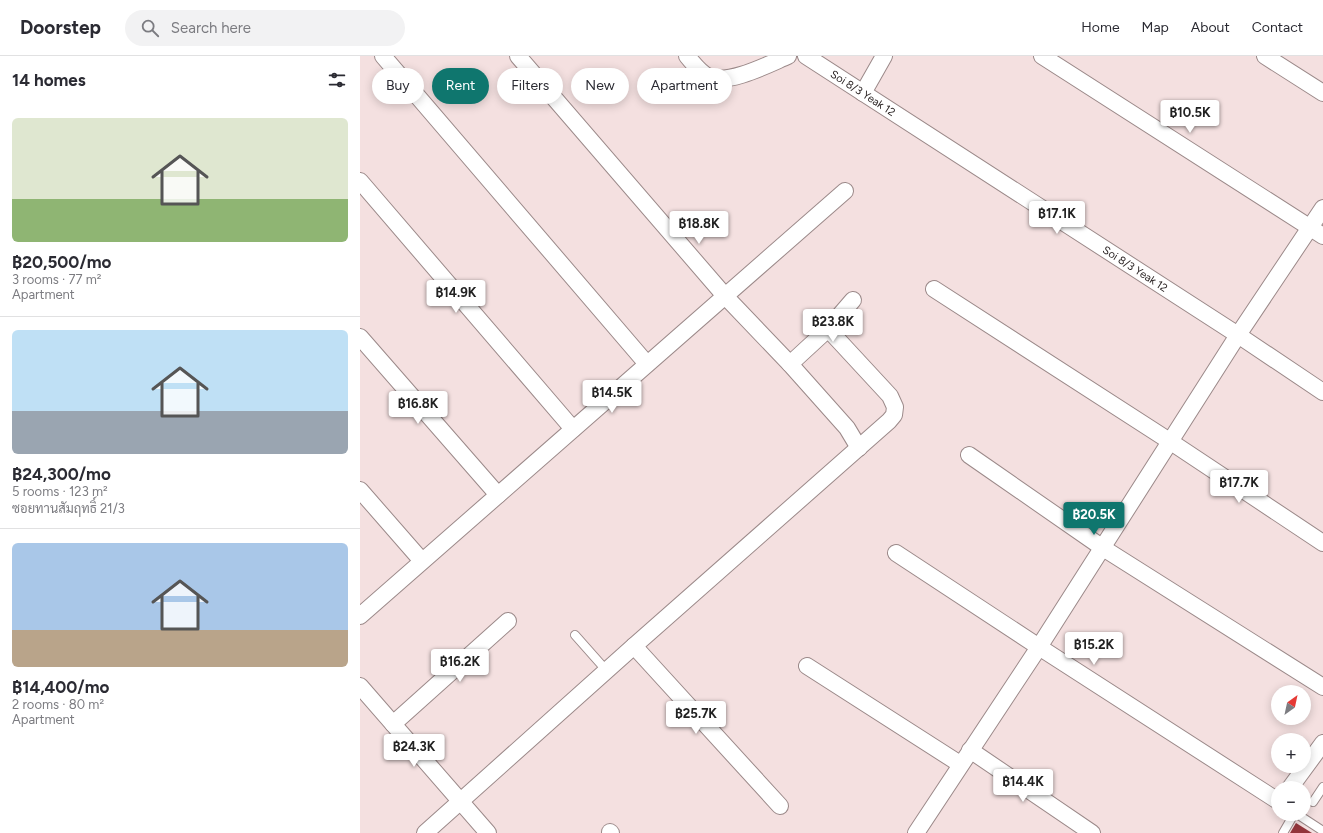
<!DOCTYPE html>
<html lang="en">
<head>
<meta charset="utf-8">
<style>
	body { margin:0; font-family:Figtree,Sarabun,sans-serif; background:#f2f2f3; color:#2b2b33; height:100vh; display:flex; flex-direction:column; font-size:15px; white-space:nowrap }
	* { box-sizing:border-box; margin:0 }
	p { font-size:13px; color:#7c7c81 }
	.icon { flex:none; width:22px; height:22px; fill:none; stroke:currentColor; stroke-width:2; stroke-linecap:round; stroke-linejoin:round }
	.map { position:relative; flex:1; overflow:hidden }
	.side { display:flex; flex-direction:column; background:#fff; width:360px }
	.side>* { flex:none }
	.top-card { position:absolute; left:12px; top:12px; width:380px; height:36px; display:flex; gap:8px }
	.needle { width:26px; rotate:33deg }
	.fabs { position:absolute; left:911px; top:629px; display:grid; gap:8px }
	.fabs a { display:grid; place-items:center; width:40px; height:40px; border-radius:50%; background:#fff; box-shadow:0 2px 10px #0003; font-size:20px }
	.price { position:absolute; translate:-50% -34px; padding:0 9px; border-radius:4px; background:#fff; color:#222; font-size:13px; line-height:26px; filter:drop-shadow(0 1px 2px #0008) }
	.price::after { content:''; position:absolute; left:50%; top:24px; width:12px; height:9px; margin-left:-6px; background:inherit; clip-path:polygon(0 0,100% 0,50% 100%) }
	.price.active { background:#0f766e; color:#fff }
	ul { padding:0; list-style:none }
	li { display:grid; align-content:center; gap:8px; height:212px; padding:0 12px }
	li+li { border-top:1px solid #e1e1e2 }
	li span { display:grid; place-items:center; height:124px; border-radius:6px; color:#555 }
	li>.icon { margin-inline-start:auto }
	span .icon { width:72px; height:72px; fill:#fffc; stroke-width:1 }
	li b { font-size:17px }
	h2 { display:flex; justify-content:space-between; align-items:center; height:48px; padding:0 12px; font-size:17px }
	.pill { padding:0 14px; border-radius:18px; background:#fff; box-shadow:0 2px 10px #0003; font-size:14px; line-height:36px }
	.pill.active { background:#0f766e; color:#fff }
	header { display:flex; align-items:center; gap:24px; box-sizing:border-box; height:56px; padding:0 20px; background:#fff; border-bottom:1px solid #e1e1e2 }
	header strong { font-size:19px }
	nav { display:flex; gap:22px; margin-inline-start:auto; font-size:14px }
	.search { width:280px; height:36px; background:#f2f2f3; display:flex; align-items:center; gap:10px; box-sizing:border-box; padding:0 14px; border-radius:22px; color:#7c7c81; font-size:15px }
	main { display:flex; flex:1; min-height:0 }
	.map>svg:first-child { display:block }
	.building { fill:#93353b }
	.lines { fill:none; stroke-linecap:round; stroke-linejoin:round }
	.service-casing { stroke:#9b8989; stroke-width:10 }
	.minor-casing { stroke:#9b8989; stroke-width:18 }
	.service { stroke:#fff; stroke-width:8 }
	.minor { stroke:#fff; stroke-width:16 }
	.labels { text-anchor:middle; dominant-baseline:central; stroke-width:4; stroke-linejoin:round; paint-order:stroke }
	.street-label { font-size:11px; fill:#241d1d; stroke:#ffefee }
</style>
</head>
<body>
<header>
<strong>Doorstep</strong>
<div class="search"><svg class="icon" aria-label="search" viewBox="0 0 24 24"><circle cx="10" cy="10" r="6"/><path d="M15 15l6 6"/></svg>Search here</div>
<nav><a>Home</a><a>Map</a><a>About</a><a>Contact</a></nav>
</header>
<main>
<section class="side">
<h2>14 homes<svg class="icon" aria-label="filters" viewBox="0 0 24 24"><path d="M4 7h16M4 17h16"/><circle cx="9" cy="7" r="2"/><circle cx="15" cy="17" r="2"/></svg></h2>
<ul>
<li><span style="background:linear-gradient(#dfe7d0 65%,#8fb573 0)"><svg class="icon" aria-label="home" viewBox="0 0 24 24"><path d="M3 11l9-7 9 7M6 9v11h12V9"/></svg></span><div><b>฿20,500/mo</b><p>3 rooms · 77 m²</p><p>Apartment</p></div></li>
<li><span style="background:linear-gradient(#bfe0f5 65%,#9aa5b1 0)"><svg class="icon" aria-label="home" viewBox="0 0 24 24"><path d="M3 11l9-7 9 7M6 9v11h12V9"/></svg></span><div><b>฿24,300/mo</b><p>5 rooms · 123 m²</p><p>ซอยทานสัมฤทธิ์ 21/3</p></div></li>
<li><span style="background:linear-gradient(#a9c7e8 70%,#b9a48a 0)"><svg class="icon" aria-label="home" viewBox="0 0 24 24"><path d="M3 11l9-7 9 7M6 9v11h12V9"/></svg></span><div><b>฿14,400/mo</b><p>2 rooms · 80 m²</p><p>Apartment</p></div></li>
</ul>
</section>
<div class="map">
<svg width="963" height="777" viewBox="0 0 963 777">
	<rect width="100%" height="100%" fill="#f4e0e0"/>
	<path class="building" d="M936,767L952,777H930Z"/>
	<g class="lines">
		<g class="service-casing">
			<path id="service" d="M215,579L246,614
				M953,746L963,731
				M937,758L963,775
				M923,777L934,758"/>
		</g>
		<g class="minor-casing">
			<g id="minor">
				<path d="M23,0L287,308"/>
				<path d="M158,0L365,240L430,308L487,372L499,392"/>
				<path d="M327,0C333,7 340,17 349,21C369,29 409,8 428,0"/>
				<path id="s1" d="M446,0L878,279L963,336"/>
				<path d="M682,0L963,180"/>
				<path d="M905,0L963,37"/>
				<path d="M503,37L524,0"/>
				<path d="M0,125L213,373"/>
				<path d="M574,233L811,386L963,487"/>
				<path d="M0,281L138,439"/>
				<path d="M430,308L468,273L493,244"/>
				<path d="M609,399L743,492L963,631"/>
				<path d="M0,434L62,505"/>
				<path d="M536,497L679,591L918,745"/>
				<path d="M0,560L485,135"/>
				<path d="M274,590L420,750"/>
				<path d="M447,610L600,708"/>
				<path d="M0,630L128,777"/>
				<path d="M33,668L148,565"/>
				<path d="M610,694L732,777"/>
				<path d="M930,732L963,687"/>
				<path d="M250,776L251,777"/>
				<path d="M65,777L274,590L529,365L534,359L535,351L530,340L468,273"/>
				<path d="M556,777L679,591L878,279L963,152"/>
			</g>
		</g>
		<use href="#service" class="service"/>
		<use href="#minor" class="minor"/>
	</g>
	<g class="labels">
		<g class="street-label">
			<text stroke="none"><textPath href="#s1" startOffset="68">Soi 8/3 Yeak 12</textPath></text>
			<text stroke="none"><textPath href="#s1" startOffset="392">Soi 8/3 Yeak 12</textPath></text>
		</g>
	</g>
</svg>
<div class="fabs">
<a><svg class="needle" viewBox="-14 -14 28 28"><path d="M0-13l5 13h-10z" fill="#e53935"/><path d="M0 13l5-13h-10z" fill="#7c7c81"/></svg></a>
<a>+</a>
<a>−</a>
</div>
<b class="price" style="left:830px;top:78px">฿10.5K</b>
<b class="price" style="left:697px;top:179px">฿17.1K</b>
<b class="price" style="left:339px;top:189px">฿18.8K</b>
<b class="price" style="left:96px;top:258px">฿14.9K</b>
<b class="price" style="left:473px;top:287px">฿23.8K</b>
<b class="price" style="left:252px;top:358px">฿14.5K</b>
<b class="price" style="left:58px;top:369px">฿16.8K</b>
<b class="price" style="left:879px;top:448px">฿17.7K</b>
<b class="price active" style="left:734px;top:480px">฿20.5K</b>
<b class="price" style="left:734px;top:610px">฿15.2K</b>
<b class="price" style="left:100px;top:627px">฿16.2K</b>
<b class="price" style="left:336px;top:679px">฿25.7K</b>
<b class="price" style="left:54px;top:712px">฿24.3K</b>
<b class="price" style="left:663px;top:747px">฿14.4K</b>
<div class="top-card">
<a class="pill">Buy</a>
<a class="pill active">Rent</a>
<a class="pill">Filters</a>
<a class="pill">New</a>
<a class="pill">Apartment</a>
</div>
</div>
</main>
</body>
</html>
